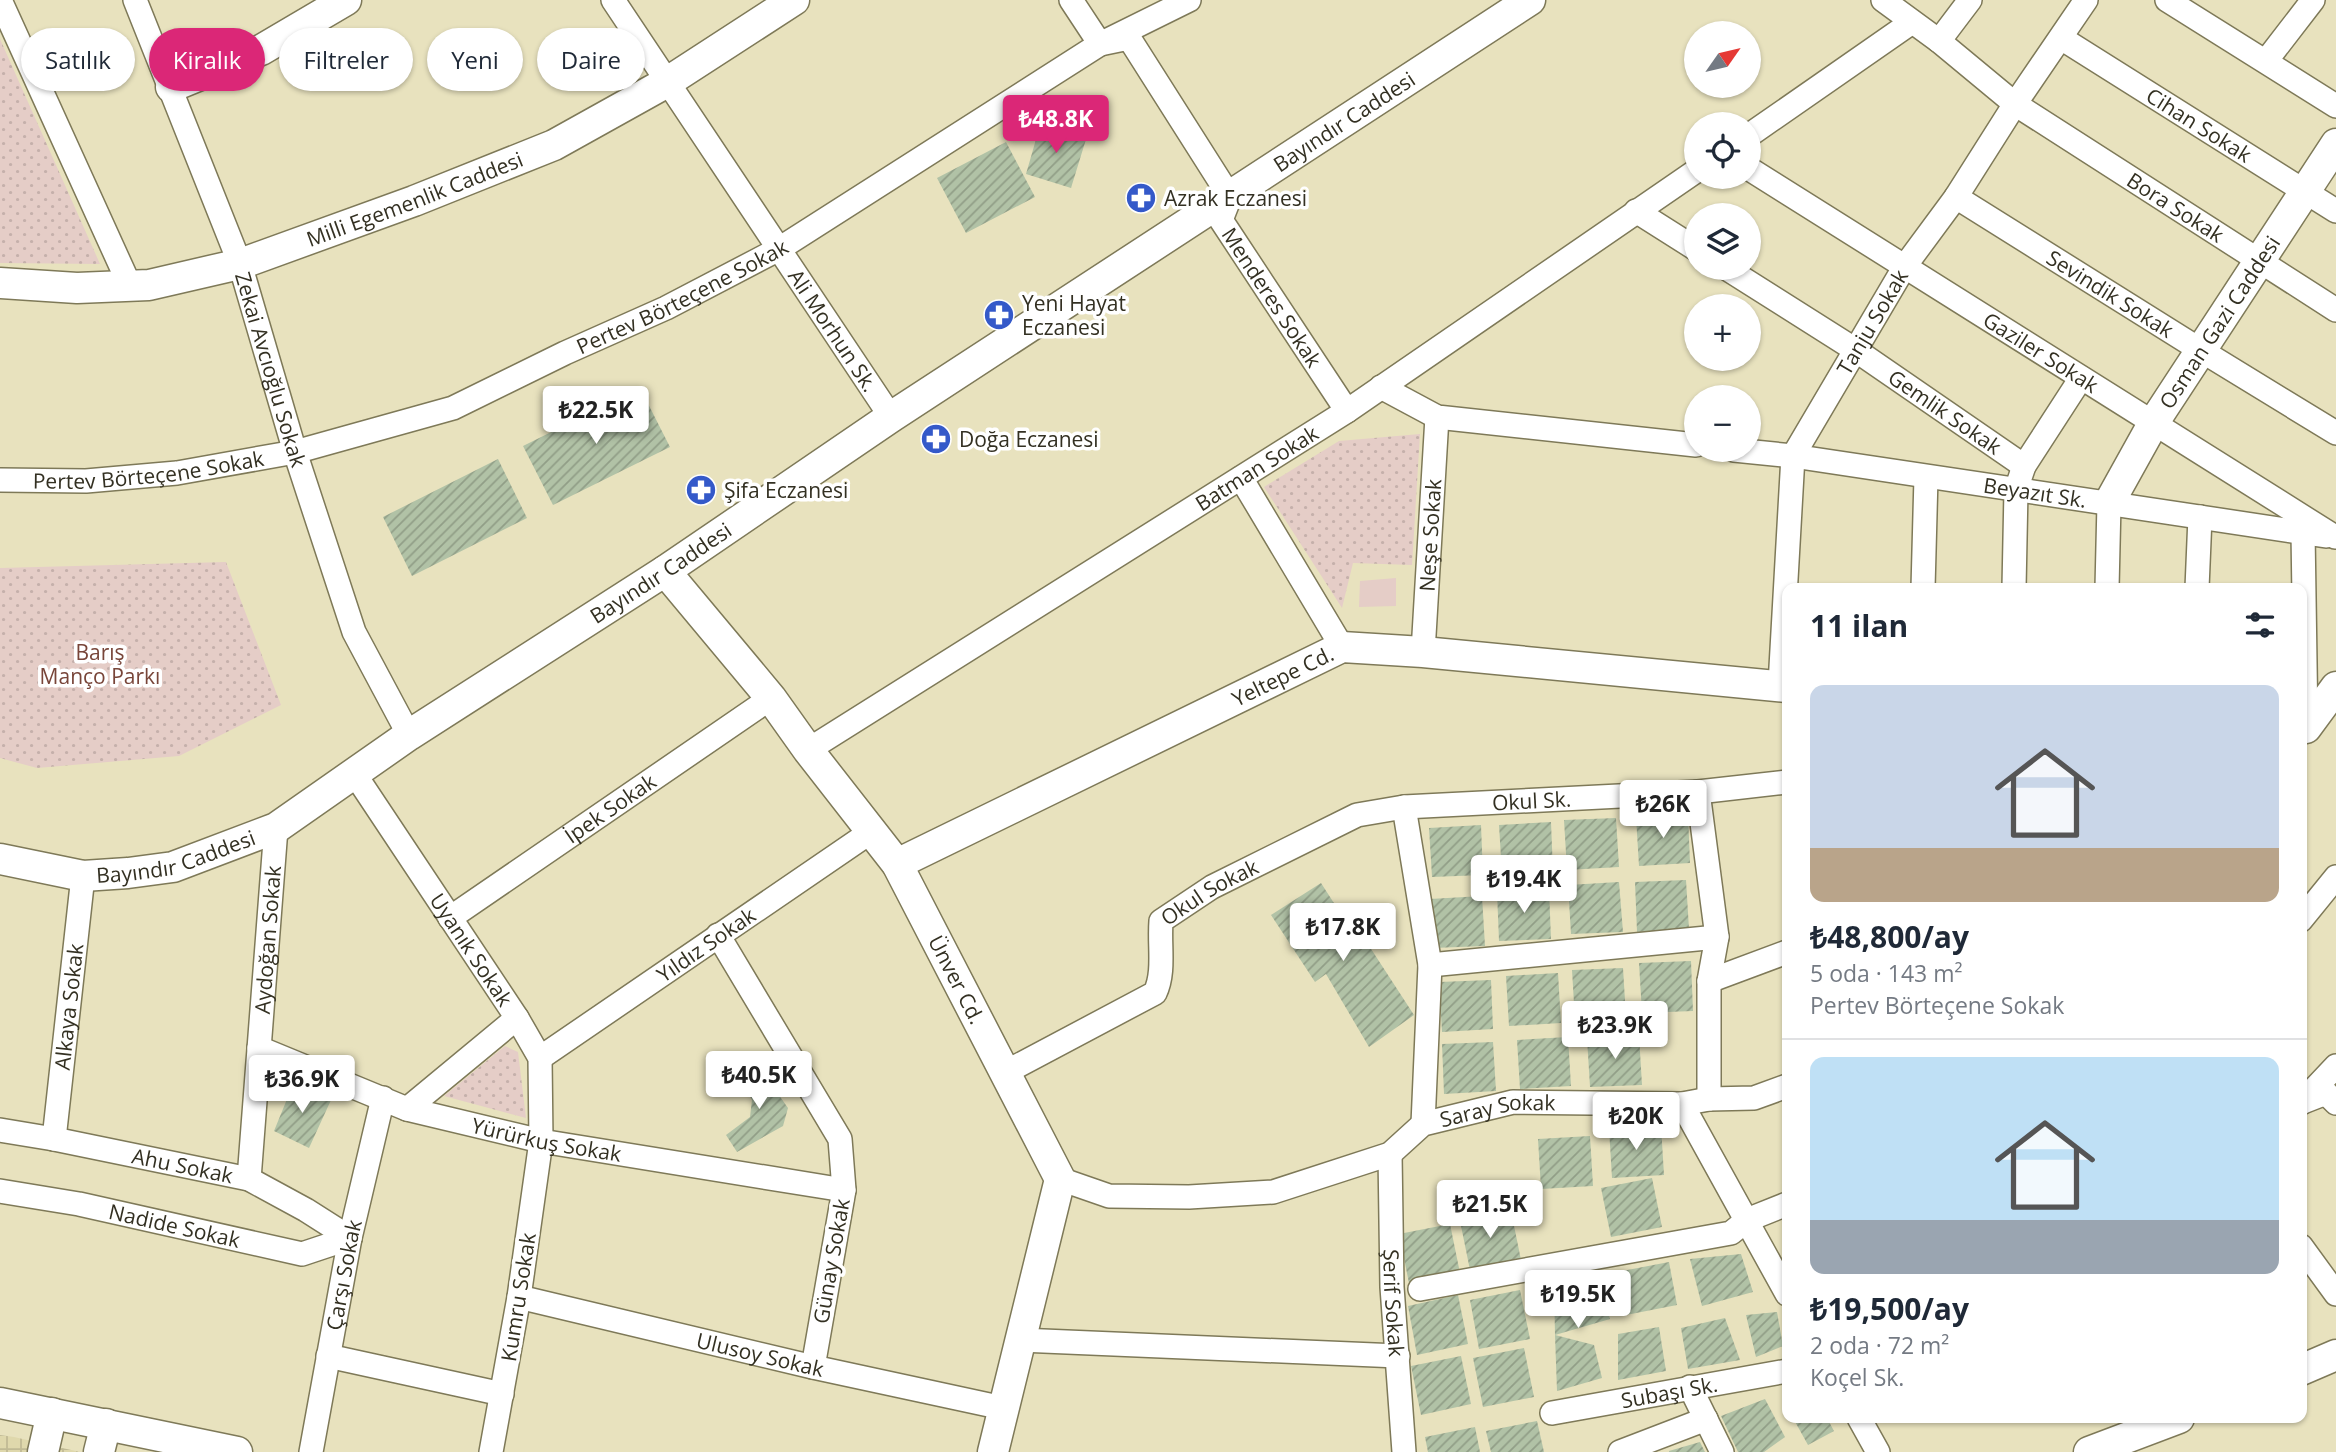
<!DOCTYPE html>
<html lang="tr">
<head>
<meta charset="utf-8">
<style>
	body { margin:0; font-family:"Open Sans",sans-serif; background:#f6f6f7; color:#1f2937; height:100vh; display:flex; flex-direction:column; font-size:26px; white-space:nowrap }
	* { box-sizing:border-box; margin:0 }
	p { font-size:23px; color:#747a83 }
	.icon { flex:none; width:38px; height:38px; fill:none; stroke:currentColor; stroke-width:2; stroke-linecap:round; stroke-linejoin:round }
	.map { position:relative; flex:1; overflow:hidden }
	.side { position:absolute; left:1782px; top:583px; width:525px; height:840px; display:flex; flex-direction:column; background:#fff; border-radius:14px; box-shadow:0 2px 5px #0004 }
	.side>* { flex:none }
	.hud { position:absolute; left:21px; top:28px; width:665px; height:63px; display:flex; gap:14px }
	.needle { width:46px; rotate:56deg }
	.controls { position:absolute; left:1684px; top:21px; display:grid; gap:14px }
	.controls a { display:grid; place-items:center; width:77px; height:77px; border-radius:50%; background:#fff; box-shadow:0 2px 5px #0004; font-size:35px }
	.price { position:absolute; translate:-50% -60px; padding:0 16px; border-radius:7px; background:#fff; color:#222; font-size:23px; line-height:46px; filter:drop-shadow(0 2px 4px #0008) }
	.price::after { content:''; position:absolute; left:50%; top:42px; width:21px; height:16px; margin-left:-10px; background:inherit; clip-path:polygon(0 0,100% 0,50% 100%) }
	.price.selected { background:#db2777; color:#fff }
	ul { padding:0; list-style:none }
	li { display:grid; align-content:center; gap:14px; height:371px; padding:0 28px }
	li+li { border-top:2px solid #e0e1e3 }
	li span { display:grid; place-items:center; height:217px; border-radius:14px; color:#555 }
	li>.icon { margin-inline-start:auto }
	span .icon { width:126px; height:126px; fill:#fffc; stroke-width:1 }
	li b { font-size:30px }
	h2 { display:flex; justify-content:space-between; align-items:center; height:84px; padding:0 28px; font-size:30px }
	.chip { padding:0 24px; border-radius:32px; background:#fff; box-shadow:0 2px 5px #0004; font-size:24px; line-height:63px }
	.chip.selected { background:#db2777; color:#fff }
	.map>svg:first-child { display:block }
	.industrial { fill:url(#industrial-grid) }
	.park { fill:url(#park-dots) }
	.garden { fill:#e5cdc7 }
	.building { fill:url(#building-hatch) }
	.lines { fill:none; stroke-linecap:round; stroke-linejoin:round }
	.minor-casing { stroke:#7e7958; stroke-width:26 }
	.tertiary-casing { stroke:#7e7958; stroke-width:33 }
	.minor { stroke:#fff; stroke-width:23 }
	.tertiary { stroke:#fff; stroke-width:30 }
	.labels { text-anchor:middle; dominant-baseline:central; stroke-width:7; stroke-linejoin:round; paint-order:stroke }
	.street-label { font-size:21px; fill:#333022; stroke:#fff }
	.poi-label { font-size:21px; fill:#333022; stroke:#fff; text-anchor:start }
	.park-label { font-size:21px; fill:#784539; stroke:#fff }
</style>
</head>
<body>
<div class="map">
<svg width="2336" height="1452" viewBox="0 0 2336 1452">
	<defs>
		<pattern id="industrial-grid" width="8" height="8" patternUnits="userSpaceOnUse" patternTransform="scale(1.75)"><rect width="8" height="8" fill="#dfd8ac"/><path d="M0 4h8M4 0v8" fill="none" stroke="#c0ba94"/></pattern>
		<pattern id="park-dots" width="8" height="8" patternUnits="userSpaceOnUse" patternTransform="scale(1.75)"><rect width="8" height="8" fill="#e5cdc7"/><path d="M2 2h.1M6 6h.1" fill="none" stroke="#c5b0ab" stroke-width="1.8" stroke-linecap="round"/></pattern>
		<pattern id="building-hatch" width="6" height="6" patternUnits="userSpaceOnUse" patternTransform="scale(1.75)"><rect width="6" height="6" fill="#b1c2a6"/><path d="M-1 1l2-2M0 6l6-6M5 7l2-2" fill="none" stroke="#919e87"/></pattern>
	</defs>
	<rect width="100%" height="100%" fill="#e8e2be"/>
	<path class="industrial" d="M0,1435L14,1437L80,1452H0Z"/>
	<path class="park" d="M0,39L100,264L0,263Z
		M1420,434L1412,565L1353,563L1342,608L1264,487L1339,441Z
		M226,562L281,705L179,756L37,768L0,758V568Z
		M505,1046L518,1052L526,1118L444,1096Z"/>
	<path class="garden" d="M1396,578V606L1359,607L1360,581Z"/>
	<path class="building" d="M1041,122L1087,136L1071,188L1026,174Z
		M1006,142L1035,197L966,233L937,178Z
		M640,388L670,447L553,505L523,446Z
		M498,459L527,518L412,576L383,517Z
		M1688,814L1690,863L1639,866L1636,817Z
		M1616,818L1619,867L1567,870L1564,820Z
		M1551,822L1553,872L1502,874L1499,825Z
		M1481,825L1483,875L1432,877L1429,828Z
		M1686,880L1689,929L1637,932L1635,882Z
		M1619,882L1623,932L1571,934L1568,885Z
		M1321,883L1352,931L1345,936L1349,943L1362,935L1414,1015L1369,1047L1326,974L1315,982L1271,915Z
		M1549,889L1551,939L1499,941L1497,892Z
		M1482,896L1485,946L1433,948L1430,899Z
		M1691,961L1693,1011L1642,1013L1639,963Z
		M1623,968L1626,1017L1575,1020L1572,970Z
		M1558,973L1561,1023L1509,1026L1506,976Z
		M1491,980L1493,1029L1442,1032L1439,982Z
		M1639,1035L1642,1085L1590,1087L1587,1038Z
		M1568,1037L1571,1086L1520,1089L1517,1040Z
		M1493,1042L1496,1091L1444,1094L1442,1044Z
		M757,1064L788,1108L783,1126L737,1152L726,1135L750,1117L752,1100L741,1079Z
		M294,1082L331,1100L309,1148L274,1131Z
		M1661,1126L1664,1175L1612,1178L1609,1128Z
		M1590,1136L1593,1186L1541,1189L1538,1139Z
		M1652,1178L1662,1227L1611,1237L1601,1188Z
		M1511,1211L1521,1260L1470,1270L1460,1221Z
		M1450,1224L1460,1273L1409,1283L1399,1234Z
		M1741,1254L1753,1292L1702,1306L1690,1259Z
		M1669,1262L1677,1305L1626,1315L1617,1272Z
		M1599,1275L1610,1319L1555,1335L1594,1345L1602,1378L1557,1391L1555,1335L1554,1285Z
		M1520,1290L1530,1339L1479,1349L1470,1300Z
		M1458,1295L1468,1344L1417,1355L1408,1306Z
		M1777,1312L1783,1346L1756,1357L1746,1315Z
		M1725,1318L1740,1360L1688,1369L1681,1328Z
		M1659,1327L1666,1371L1618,1380V1334Z
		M1524,1348L1534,1397L1483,1407L1473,1358Z
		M1461,1356L1471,1404L1421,1415L1411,1366Z
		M1765,1399L1785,1437L1764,1452H1738L1721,1416Z
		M1793,1418H1827L1834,1431L1808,1445Z
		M1537,1421L1544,1452H1491L1486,1431Z
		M1475,1427L1480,1452H1428L1425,1437Z
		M1700,1442L1705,1452H1669V1451Z"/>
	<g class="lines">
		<g class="minor-casing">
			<g id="minor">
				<path d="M0,0L130,286"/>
				<path id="s1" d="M135,0L240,264L295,452L354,632L409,735"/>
				<path id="s2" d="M613,0L891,417"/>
				<path id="s3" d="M1071,0L1100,44L1129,38L1230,197L1221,220L1347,411"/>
				<path id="s4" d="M1883,0L1939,41L2015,104L2336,310"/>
				<path d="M2167,0L2336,106"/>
				<path id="s5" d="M2061,38L2336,211"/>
				<path d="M1939,41L1970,0"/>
				<path d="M2266,61L2313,0"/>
				<path d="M1748,136L1912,22"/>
				<path id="s6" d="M1748,168L2335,537"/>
				<path id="s7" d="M1956,197L2202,351L2336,433"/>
				<path d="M1636,211L1696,249"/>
				<path id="s8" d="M1726,268L1854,349L2024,466"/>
				<path d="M1381,387L1437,417L1696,445"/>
				<path id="s9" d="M1734,450L1793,456L2326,536"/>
				<path d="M1241,478L1342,647"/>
				<path id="s10" d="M0,480L86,481L177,473L295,452L453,408L565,353L666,308L779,249L1100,44L1189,0"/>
				<path d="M2303,532L2306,728L2303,731"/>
				<path d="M1923,588L1926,477"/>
				<path d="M2014,588L2016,490L2024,466L2081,378"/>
				<path d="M2107,588L2109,503"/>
				<path d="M2197,588L2200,517"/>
				<path id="s11" d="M1423,652L1437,417"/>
				<path id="s12" d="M1780,685L1793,456L1905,266L1956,197L2015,104L2086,0"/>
				<path id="s13" d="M808,750L1347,411L1696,171"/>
				<path id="s14" d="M354,773L517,1018L540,1058L541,1141L519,1297L491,1452"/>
				<path d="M1698,792L1717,937L1709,981V1099"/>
				<path d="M1404,807L1430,965L1423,1124"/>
				<path id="s15" d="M450,918L771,698"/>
				<path d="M2301,920L2336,877"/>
				<path d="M718,935L840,1139L844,1190L813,1367"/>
				<path d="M1430,965L1717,937"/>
				<path d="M1709,981L1787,952"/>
				<path id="s16" d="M259,1048L407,1109L541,1141L844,1190"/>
				<path id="s17" d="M540,1058L872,831"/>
				<path id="s18" d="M1006,1072L1155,993C1165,972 1159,946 1161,921L1212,887L1357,815L1404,807L1698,792L1787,782"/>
				<path d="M2303,1102L2326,1093L2336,1103"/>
				<path d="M2301,1103L2336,1066"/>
				<path d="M1682,1104L1787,1294"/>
				<path d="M407,1109L517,1018"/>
				<path id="s19" d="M0,1130L54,1139L249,1179L306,1210L350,1238"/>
				<path id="s20" d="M54,1139L83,876"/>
				<path id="s21" d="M1390,1154L1392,1287L1404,1452"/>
				<path id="s22" d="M249,1179L276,828"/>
				<path id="s23" d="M1060,1179L1109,1196L1189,1197L1273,1192L1390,1154L1423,1124L1513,1102L1682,1104L1709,1099L1754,1098L1787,1086"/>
				<path id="s24" d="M0,1191L79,1204L302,1254L350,1238"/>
				<path d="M2301,1246L2336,1294"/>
				<path d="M1420,1289L1731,1233L1747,1220L1787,1204"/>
				<path id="s25" d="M519,1297L813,1367L1003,1408"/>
				<path d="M1020,1340L1398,1356"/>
				<path d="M328,1356L502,1394"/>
				<path d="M1690,1387L1722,1452"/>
				<path id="s26" d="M1552,1413L1787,1371"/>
				<path d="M1859,1418L1878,1452"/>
				<path id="s27" d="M311,1452L350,1238L383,1098"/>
				<path d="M1620,1452L1706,1419"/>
			</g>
		</g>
		<g class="tertiary-casing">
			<g id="tertiary">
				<path d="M171,87L261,50L346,0"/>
				<path id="s28" d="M0,283L77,288L149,285L240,264L414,201L554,145L669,81L794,0"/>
				<path id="s29" d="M2109,503L2154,422L2336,144"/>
				<path id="s30" d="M665,571L771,698L808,750L897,864L1060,1179L993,1452"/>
				<path d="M2306,728L2336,687"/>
				<path id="s31" d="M0,859L83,876L128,873L173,867L276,828L409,735L665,571L891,417L1530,0"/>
				<path id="s32" d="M897,864L1342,647L1423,652L1787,687"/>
				<path d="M2301,1370L2336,1355"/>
				<path d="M0,1403L237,1452"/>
				<path d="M43,1452L52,1413"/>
				<path d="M99,1452L106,1424"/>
				<path d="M2089,1452L2179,1418"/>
			</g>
		</g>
		<use href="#minor" class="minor"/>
		<use href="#tertiary" class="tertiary"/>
	</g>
	<defs>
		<g id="pharmacy-disc" transform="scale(1.575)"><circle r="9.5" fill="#3459c9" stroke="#fff"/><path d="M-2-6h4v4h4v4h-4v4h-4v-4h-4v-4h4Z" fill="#fff"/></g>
	</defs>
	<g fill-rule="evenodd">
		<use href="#pharmacy-disc" x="1141" y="198"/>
		<use href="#pharmacy-disc" x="999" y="315"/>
		<use href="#pharmacy-disc" x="936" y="439"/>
		<use href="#pharmacy-disc" x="701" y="490"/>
	</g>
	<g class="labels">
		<g class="street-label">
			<text stroke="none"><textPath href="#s31" startOffset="1566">Bayındır Caddesi</textPath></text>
			<text stroke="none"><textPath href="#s5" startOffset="163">Cihan Sokak</textPath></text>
			<text stroke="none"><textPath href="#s28" startOffset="429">Milli Egemenlik Caddesi</textPath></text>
			<text stroke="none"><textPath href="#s4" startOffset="359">Bora Sokak</textPath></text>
			<text stroke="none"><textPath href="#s7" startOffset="182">Sevindik Sokak</textPath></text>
			<text stroke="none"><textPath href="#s10" startOffset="716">Pertev Börteçene Sokak</textPath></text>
			<text stroke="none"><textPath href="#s3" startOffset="388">Menderes Sokak</textPath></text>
			<text stroke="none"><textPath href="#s12" startOffset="385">Tanju Sokak</textPath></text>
			<text stroke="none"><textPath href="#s29" startOffset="212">Osman Gazi Caddesi</textPath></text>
			<text stroke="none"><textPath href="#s2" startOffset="397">Ali Morhun Sk.</textPath></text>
			<text stroke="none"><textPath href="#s6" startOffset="346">Gaziler Sokak</textPath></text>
			<text stroke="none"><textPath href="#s1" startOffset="394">Zekai Avcıoğlu Sokak</textPath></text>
			<text stroke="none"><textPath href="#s8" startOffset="262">Gemlik Sokak</textPath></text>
			<text stroke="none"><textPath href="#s10" startOffset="149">Pertev Börteçene Sokak</textPath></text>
			<text stroke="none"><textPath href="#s13" startOffset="530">Batman Sokak</textPath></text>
			<text stroke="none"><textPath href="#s9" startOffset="304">Beyazıt Sk.</textPath></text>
			<text stroke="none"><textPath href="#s11" startOffset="117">Neşe Sokak</textPath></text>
			<text stroke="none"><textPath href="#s31" startOffset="747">Bayındır Caddesi</textPath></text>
			<text stroke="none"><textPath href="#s32" startOffset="429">Yeltepe Cd.</textPath></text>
			<text stroke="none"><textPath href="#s18" startOffset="640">Okul Sk.</textPath></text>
			<text stroke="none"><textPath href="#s15" startOffset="194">İpek Sokak</textPath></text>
			<text stroke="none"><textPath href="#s31" startOffset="180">Bayındır Caddesi</textPath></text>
			<text stroke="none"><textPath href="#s18" startOffset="298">Okul Sokak</textPath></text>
			<text stroke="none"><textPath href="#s22" startOffset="240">Aydoğan Sokak</textPath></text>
			<text stroke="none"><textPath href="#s17" startOffset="201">Yıldız Sokak</textPath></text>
			<text stroke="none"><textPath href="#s14" startOffset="212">Uyanık Sokak</textPath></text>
			<text stroke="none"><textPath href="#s30" startOffset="504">Ünver Cd.</textPath></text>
			<text stroke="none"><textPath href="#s20" startOffset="133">Alkaya Sokak</textPath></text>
			<text stroke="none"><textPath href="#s23" startOffset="460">Saray Sokak</textPath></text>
			<text stroke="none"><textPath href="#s16" startOffset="303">Yürürkuş Sokak</textPath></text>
			<text stroke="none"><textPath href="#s19" startOffset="186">Ahu Sokak</textPath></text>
			<text stroke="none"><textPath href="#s24" startOffset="178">Nadide Sokak</textPath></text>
			<text transform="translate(831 1261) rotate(-80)">Günay Sokak</text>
			<text stroke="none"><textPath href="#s27" startOffset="180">Çarşı Sokak</textPath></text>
			<text transform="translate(518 1297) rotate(-81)">Kumru Sokak</text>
			<text stroke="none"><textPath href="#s21" startOffset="149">Şerif Sokak</textPath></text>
			<text stroke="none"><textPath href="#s25" startOffset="248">Ulusoy Sokak</textPath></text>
			<text stroke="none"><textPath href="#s26" startOffset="119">Subaşı Sk.</textPath></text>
		</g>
		<g class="poi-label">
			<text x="1164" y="198">Azrak Eczanesi</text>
			<text x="1022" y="303">Yeni Hayat<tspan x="1022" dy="24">Eczanesi</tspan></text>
			<text x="959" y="439">Doğa Eczanesi</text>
			<text x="724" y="490">Şifa Eczanesi</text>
		</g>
		<g class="park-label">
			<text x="100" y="652">Barış<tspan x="100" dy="24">Manço Parkı</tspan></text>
		</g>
	</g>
</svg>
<div class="controls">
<a><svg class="needle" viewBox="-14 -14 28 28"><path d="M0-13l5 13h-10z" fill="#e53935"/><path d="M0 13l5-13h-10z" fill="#747a83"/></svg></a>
<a><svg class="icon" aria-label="locate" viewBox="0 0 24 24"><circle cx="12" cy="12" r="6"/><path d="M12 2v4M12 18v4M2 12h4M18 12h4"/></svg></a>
<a><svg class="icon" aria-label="layers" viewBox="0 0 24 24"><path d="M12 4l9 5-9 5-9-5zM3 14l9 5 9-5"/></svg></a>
<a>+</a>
<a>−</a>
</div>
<b class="price selected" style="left:1056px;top:155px">₺48.8K</b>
<b class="price" style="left:596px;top:446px">₺22.5K</b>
<b class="price" style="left:1663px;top:840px">₺26K</b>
<b class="price" style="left:1524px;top:915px">₺19.4K</b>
<b class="price" style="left:1343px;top:963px">₺17.8K</b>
<b class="price" style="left:1615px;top:1061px">₺23.9K</b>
<b class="price" style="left:759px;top:1111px">₺40.5K</b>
<b class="price" style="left:302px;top:1115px">₺36.9K</b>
<b class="price" style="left:1636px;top:1152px">₺20K</b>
<b class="price" style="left:1490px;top:1240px">₺21.5K</b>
<b class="price" style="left:1578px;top:1330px">₺19.5K</b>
<div class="hud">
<a class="chip">Satılık</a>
<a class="chip selected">Kiralık</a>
<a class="chip">Filtreler</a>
<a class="chip">Yeni</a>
<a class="chip">Daire</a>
</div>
<section class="side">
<h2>11 ilan<svg class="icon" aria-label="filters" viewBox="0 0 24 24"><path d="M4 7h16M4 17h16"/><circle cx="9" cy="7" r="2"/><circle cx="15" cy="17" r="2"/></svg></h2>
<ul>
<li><span style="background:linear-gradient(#c9d6e8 75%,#b9a48a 0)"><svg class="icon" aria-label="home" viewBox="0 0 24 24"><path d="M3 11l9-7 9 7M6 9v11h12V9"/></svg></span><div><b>₺48,800/ay</b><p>5 oda · 143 m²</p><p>Pertev Börteçene Sokak</p></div></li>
<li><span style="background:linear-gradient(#bfe0f5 75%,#9aa5b1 0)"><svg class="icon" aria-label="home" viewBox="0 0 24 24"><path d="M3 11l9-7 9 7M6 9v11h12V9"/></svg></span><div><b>₺19,500/ay</b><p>2 oda · 72 m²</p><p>Koçel Sk.</p></div></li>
</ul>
</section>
</div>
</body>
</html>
